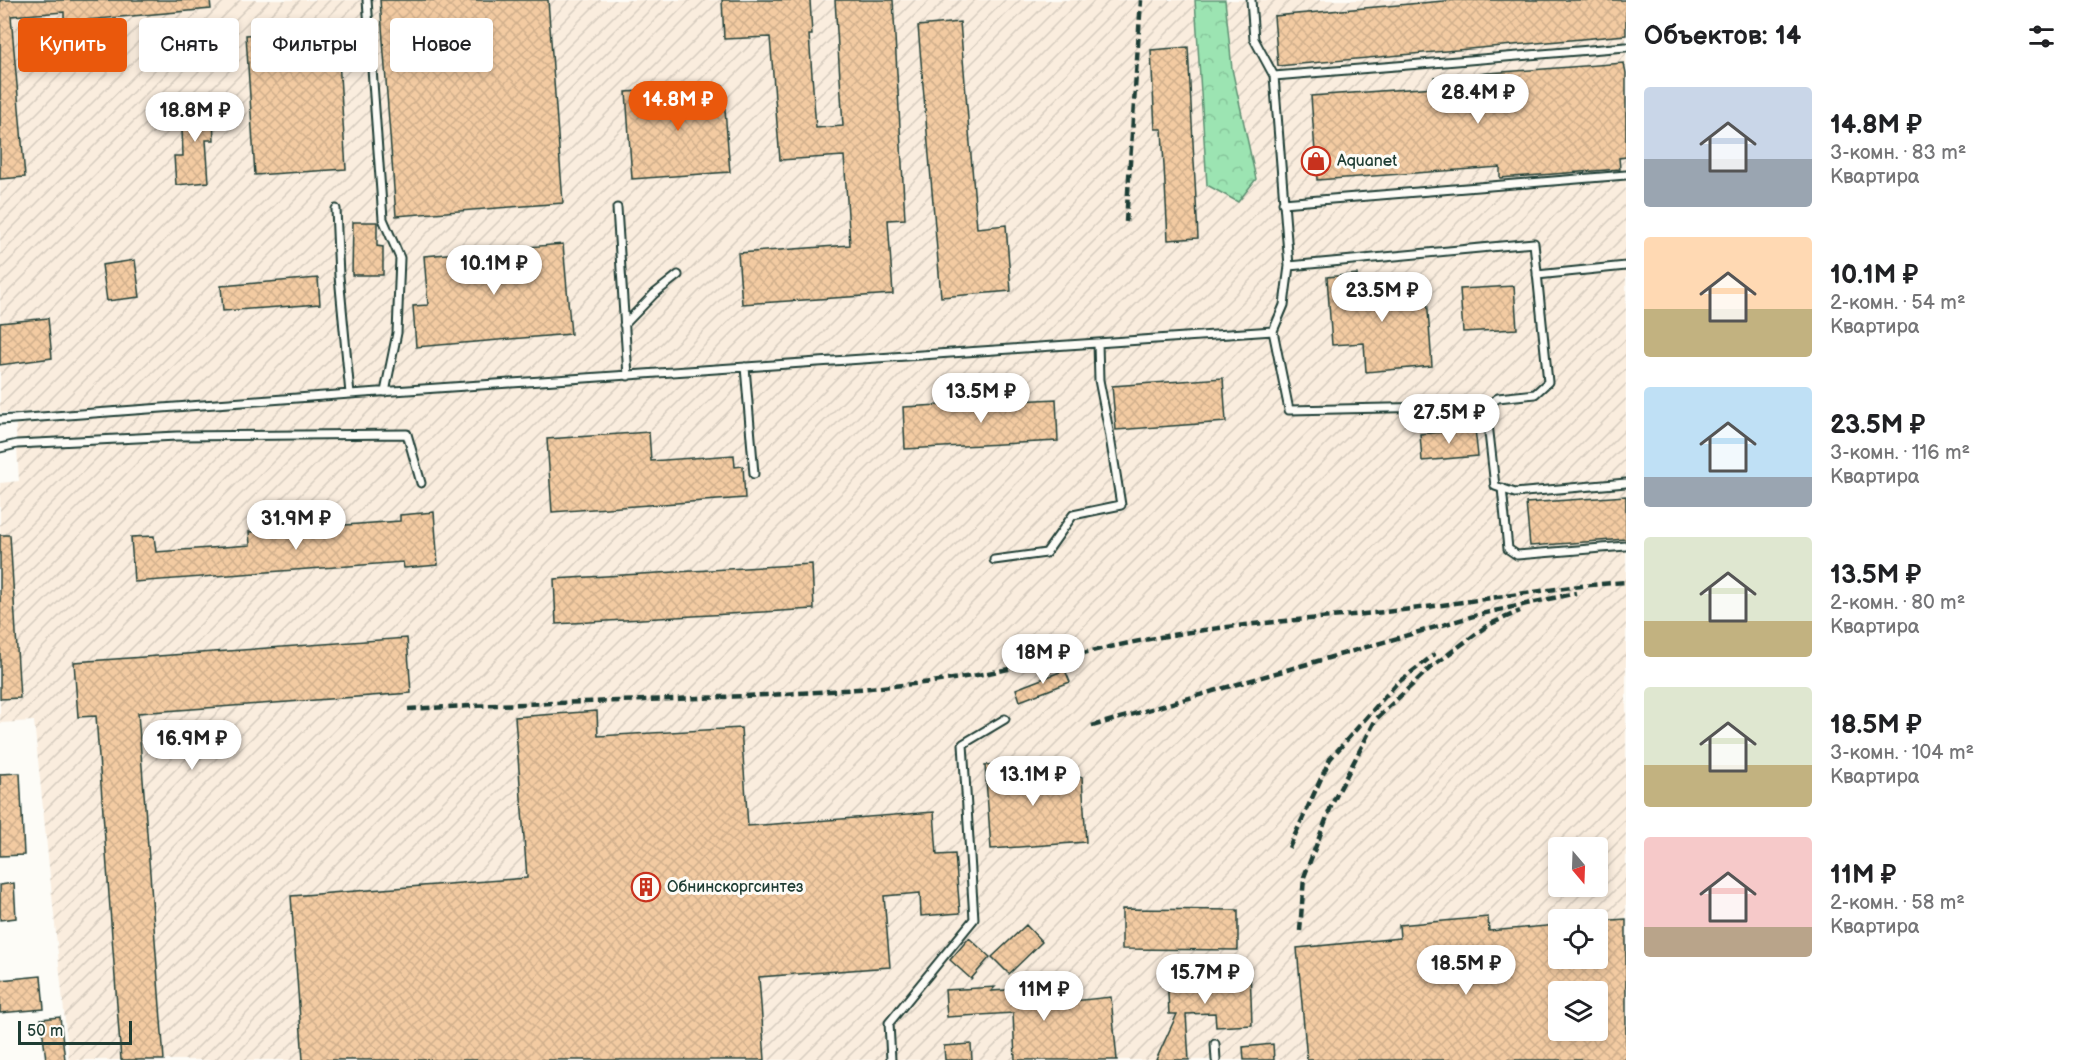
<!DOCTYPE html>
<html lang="ru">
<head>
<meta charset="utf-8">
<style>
	body { margin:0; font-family:"Balsamiq Sans",sans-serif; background:#f6f6f6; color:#202124; height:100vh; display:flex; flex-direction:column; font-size:22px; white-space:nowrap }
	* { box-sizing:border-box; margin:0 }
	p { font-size:20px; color:#757577 }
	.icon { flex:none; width:33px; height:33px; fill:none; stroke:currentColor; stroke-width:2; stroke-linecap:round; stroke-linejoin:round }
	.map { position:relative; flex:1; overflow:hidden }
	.sheet { display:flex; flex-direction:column; background:#fff; width:450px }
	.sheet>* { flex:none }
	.banner { position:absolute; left:18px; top:18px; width:570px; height:54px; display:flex; gap:12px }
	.needle { width:39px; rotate:161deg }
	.fabs { position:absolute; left:1548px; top:837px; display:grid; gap:12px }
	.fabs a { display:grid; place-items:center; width:60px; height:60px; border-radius:6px; background:#fff; box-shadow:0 3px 9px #0003; font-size:30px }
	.scale { position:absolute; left:18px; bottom:15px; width:114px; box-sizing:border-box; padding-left:6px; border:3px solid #1f3d34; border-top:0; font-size:16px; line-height:21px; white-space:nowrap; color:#1f3d34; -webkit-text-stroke:4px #fdfcf7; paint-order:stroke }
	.price { position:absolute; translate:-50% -51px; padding:0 14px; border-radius:21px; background:#fff; color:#222; font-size:20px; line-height:39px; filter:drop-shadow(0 2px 3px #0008) }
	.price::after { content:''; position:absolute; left:50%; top:36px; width:18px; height:14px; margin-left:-9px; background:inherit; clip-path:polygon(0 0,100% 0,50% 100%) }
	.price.selected { background:#ea580c; color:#fff }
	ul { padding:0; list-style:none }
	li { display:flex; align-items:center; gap:18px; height:150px; padding:0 18px }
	li span { display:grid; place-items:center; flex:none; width:168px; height:120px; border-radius:6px; color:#555 }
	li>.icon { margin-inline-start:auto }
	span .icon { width:72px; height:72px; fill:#fffc; stroke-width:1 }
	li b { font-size:26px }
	h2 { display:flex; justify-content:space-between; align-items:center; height:72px; padding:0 18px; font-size:26px }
	.pill { padding:0 21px; border-radius:6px; background:#fff; box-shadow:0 3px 9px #0003; font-size:21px; line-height:54px }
	.pill.selected { background:#ea580c; color:#fff }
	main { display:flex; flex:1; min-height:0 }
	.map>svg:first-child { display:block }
	.industrial { fill:url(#industrial-furrows); fill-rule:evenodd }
	.forest { fill:url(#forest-crowns); stroke:#5e9073; stroke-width:1.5 }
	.building { fill:url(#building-cross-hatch); stroke:#1f3d34; stroke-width:1.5; fill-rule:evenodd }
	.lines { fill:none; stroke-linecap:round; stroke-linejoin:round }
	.service-casing { stroke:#1f3d34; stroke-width:11 }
	.service { stroke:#fdfcf7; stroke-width:7 }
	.rail { stroke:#1f3d34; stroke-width:4.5; stroke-dasharray:9 4.5; stroke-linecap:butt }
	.labels { text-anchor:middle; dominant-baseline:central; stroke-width:6; stroke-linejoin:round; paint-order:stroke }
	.poi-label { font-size:16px; fill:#1f3d34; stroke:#fdfcf7; text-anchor:start }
</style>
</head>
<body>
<main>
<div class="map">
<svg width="1626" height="1060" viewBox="0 0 1626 1060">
	<defs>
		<pattern id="industrial-furrows" width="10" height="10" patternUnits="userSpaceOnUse" patternTransform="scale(1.5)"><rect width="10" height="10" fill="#faedde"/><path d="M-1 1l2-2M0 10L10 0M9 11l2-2" fill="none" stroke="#d6ccbf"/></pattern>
		<pattern id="forest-crowns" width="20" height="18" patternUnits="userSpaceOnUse" patternTransform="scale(1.5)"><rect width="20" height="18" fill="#9ce4b2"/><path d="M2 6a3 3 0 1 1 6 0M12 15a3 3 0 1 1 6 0" fill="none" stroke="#86c49a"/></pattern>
		<pattern id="building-cross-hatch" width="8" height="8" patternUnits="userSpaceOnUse" patternTransform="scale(1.5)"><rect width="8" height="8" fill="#f3cba2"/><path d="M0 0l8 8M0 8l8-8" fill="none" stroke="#d0af8c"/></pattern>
	</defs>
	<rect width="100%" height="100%" fill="#fdfcf7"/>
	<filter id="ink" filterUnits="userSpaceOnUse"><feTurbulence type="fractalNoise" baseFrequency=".0167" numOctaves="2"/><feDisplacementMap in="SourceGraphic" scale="12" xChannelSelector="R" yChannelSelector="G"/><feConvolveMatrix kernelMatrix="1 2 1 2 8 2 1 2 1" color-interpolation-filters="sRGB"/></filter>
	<g filter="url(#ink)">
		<path class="industrial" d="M0,0H1626V1060H69L34,721L0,723V483L19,481L15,413H0ZM1558,848H1598V886H1558ZM1558,920H1598V958H1558ZM1558,992H1598V1030H1558Z"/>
		<path class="forest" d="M1195,0H1225L1232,69L1256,179L1238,202L1207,185Z"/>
		<path class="building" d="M0,0H210L211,9L64,22V12L11,16L25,177L0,179Z
			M380,0H548L563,203L396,216Z
			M722,0H810L812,35H809L816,128L843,126L835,0H893L905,219L888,220L893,294L742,304L738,253L850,245L844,156L780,160L770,37L724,39Z
			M1455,0H1626V35L1278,66L1274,16Z
			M960,22L977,228L1006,225L1011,291L941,297L918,26Z
			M337,29L346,169L255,175L246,35Z
			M1188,47L1198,238L1168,240L1162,129H1155L1151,50Z
			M1624,63L1626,73V157L1619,158L1620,169L1500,178V167L1317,180L1311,96L1435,87L1434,77Z
			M723,85L730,172L632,179L626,92Z
			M212,100L214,140H206L209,182L176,185L174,156H183L181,102Z
			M353,222H377V246L383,247V275H352Z
			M563,244L571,334L416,347L413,306L428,305L424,256Z
			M135,260L140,297L107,301L102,265Z
			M1357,274L1358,289L1426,283L1432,366L1366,372L1364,343L1332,345L1327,277Z
			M318,278L320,304L223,311L221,286Z
			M1514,286L1517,329L1463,332L1460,289Z
			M48,318L52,358L0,365V323Z
			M1223,378L1226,422L1116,430L1112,386Z
			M1056,399L1058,441L905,449L903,407Z
			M1475,429L1478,456L1422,461L1420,434Z
			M649,432L651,461L734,455L735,467L743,466L745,498L552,512L547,439Z
			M1626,496V539L1530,546L1526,503Z
			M434,512L438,565L404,568L403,562L134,582L131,537L154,536L156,552L250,545L249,532L400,521V515Z
			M0,535H10L20,698L0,699Z
			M812,564L814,609L556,624L554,579Z
			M407,638L411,693L138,713L164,1060H121L96,716L78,717L74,662Z
			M1065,670L1070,682L1020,701L1016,689Z
			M597,711L598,736L741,728L748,826L934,812L937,855L955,854L960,913L921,916L920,893L884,896L890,967L759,977L765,1060H303L291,896L527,878L515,717Z
			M1044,761L1045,779L1082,777L1086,842L991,849L985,765Z
			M20,773L24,855L0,856V774Z
			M14,883L16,918L0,920V885Z
			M1122,909L1238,910V950L1122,949Z
			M1488,917L1489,931L1558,925V958H1598V921L1626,919V1060H1307L1297,948L1400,938L1399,925ZM1558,992H1598V1030H1558Z
			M1026,925L1042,942L1009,974L992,957Z
			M969,938L990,957L971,979L950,960Z
			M1250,970L1252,1025L1216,1027L1215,1013L1186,1014L1189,1060H1156L1177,1014H1169L1167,973Z
			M41,976L44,1009L0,1013V980Z
			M995,987L991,991L1053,987L1054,1003L1111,997L1117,1060H1015L1013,1013L947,1017L945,990Z
			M60,1017L65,1060H46L41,1019Z
			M971,1044L972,1060H945L944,1046Z
			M1273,1044L1274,1060H1244L1243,1047Z"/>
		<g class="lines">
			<g class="service-casing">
				<path id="service" d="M367,0L383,219L400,258L397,333L385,392
					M1251,0L1254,39L1274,76
					M1283,203L1626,175
					M617,208L628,376
					M336,209L339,276L350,394
					M1289,266L1534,243L1548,382L1535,394L1498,398L1486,406
					M1537,275L1626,266
					M624,325L654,294L678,275
					M1273,331L1284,305L1289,266L1274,76L1626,47
					M745,367L754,474
					M0,420L350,394L1273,331L1289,410L1486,406L1495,486L1515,493L1626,483
					M0,448L17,444L177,436L407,434L421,483
					M1502,488L1508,549L1517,555L1626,546
					M994,560L1046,553L1073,515L1121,505L1109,431L1099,380L1098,343
					M1215,1044L1216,1060
					M891,1060L889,1023L974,919L963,744L1005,719"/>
			</g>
			<use href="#service" class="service"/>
			<path class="rail" d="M1126,222L1141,0
				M408,709C576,700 745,701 913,684C995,676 1074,653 1155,638C1239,622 1327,619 1412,609C1483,600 1554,587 1626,582
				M1092,726L1481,614L1576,593
				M1289,848L1330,759L1396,684L1435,654
				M1300,931L1304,877L1332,804L1376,719L1431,667L1488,625L1520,611"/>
		</g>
	</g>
	<defs>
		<g id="shop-ring" transform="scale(1.5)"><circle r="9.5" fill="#fdfcf7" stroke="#c8321e" stroke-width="1.5"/><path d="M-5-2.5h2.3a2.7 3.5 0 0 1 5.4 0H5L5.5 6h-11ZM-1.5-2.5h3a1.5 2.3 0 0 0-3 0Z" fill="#c8321e"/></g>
		<g id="building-ring" transform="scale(1.5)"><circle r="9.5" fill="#fdfcf7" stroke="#c8321e" stroke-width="1.5"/><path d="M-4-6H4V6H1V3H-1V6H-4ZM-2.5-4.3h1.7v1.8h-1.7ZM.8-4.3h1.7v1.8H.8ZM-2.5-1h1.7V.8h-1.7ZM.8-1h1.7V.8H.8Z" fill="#c8321e"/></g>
	</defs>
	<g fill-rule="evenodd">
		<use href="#shop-ring" x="1316" y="161"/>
		<use href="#building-ring" x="646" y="887"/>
	</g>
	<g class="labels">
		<g class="poi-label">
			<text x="1337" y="161">Aquanet</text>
			<text x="667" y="887">Обнинскоргсинтез</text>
		</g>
	</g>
</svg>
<div class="fabs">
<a><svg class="needle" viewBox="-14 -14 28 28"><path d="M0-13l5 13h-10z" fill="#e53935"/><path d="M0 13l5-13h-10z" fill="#757577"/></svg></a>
<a><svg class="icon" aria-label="locate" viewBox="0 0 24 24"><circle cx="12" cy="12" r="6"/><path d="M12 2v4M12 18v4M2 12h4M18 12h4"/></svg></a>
<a><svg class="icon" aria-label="layers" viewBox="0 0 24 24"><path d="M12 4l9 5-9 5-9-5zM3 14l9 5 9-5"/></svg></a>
</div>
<div class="scale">50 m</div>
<b class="price" style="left:1478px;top:125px">28.4M ₽</b>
<b class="price selected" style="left:678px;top:132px">14.8M ₽</b>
<b class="price" style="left:195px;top:143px">18.8M ₽</b>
<b class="price" style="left:494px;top:296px">10.1M ₽</b>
<b class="price" style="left:1382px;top:323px">23.5M ₽</b>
<b class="price" style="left:981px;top:424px">13.5M ₽</b>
<b class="price" style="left:1449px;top:445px">27.5M ₽</b>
<b class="price" style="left:296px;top:551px">31.9M ₽</b>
<b class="price" style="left:1043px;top:685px">18M ₽</b>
<b class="price" style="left:192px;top:771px">16.9M ₽</b>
<b class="price" style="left:1033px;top:807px">13.1M ₽</b>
<b class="price" style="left:1466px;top:996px">18.5M ₽</b>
<b class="price" style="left:1205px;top:1005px">15.7M ₽</b>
<b class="price" style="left:1044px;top:1022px">11M ₽</b>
<div class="banner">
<a class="pill selected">Купить</a>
<a class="pill">Снять</a>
<a class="pill">Фильтры</a>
<a class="pill">Новое</a>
</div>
</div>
<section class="sheet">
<h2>Объектов: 14<svg class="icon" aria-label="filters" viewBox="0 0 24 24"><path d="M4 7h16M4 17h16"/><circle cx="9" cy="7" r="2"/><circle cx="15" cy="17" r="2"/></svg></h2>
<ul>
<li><span style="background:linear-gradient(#c9d6e8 60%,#9aa5b1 0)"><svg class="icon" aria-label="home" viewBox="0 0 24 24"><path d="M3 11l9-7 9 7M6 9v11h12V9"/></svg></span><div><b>14.8M ₽</b><p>3-комн. · 83 m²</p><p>Квартира</p></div></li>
<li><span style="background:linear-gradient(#ffd9b3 60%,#c2b280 0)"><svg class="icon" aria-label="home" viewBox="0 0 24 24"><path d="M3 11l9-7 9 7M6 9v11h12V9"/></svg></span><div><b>10.1M ₽</b><p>2-комн. · 54 m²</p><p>Квартира</p></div></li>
<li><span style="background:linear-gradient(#bfe0f5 75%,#9aa5b1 0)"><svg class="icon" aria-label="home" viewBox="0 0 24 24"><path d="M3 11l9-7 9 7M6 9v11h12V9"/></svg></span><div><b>23.5M ₽</b><p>3-комн. · 116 m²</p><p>Квартира</p></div></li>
<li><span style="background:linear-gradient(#dfe7d0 70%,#c2b280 0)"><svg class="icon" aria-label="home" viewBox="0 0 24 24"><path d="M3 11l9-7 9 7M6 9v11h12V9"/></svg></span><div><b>13.5M ₽</b><p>2-комн. · 80 m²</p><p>Квартира</p></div></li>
<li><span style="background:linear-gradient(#dfe7d0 65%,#c2b280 0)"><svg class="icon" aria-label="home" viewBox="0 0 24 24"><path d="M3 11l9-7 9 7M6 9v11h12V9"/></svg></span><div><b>18.5M ₽</b><p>3-комн. · 104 m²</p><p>Квартира</p></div></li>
<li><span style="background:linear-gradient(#f6c9c9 75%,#b9a48a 0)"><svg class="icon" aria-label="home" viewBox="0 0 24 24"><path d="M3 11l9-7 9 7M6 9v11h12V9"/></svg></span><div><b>11M ₽</b><p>2-комн. · 58 m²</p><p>Квартира</p></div></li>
</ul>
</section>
</main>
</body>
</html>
